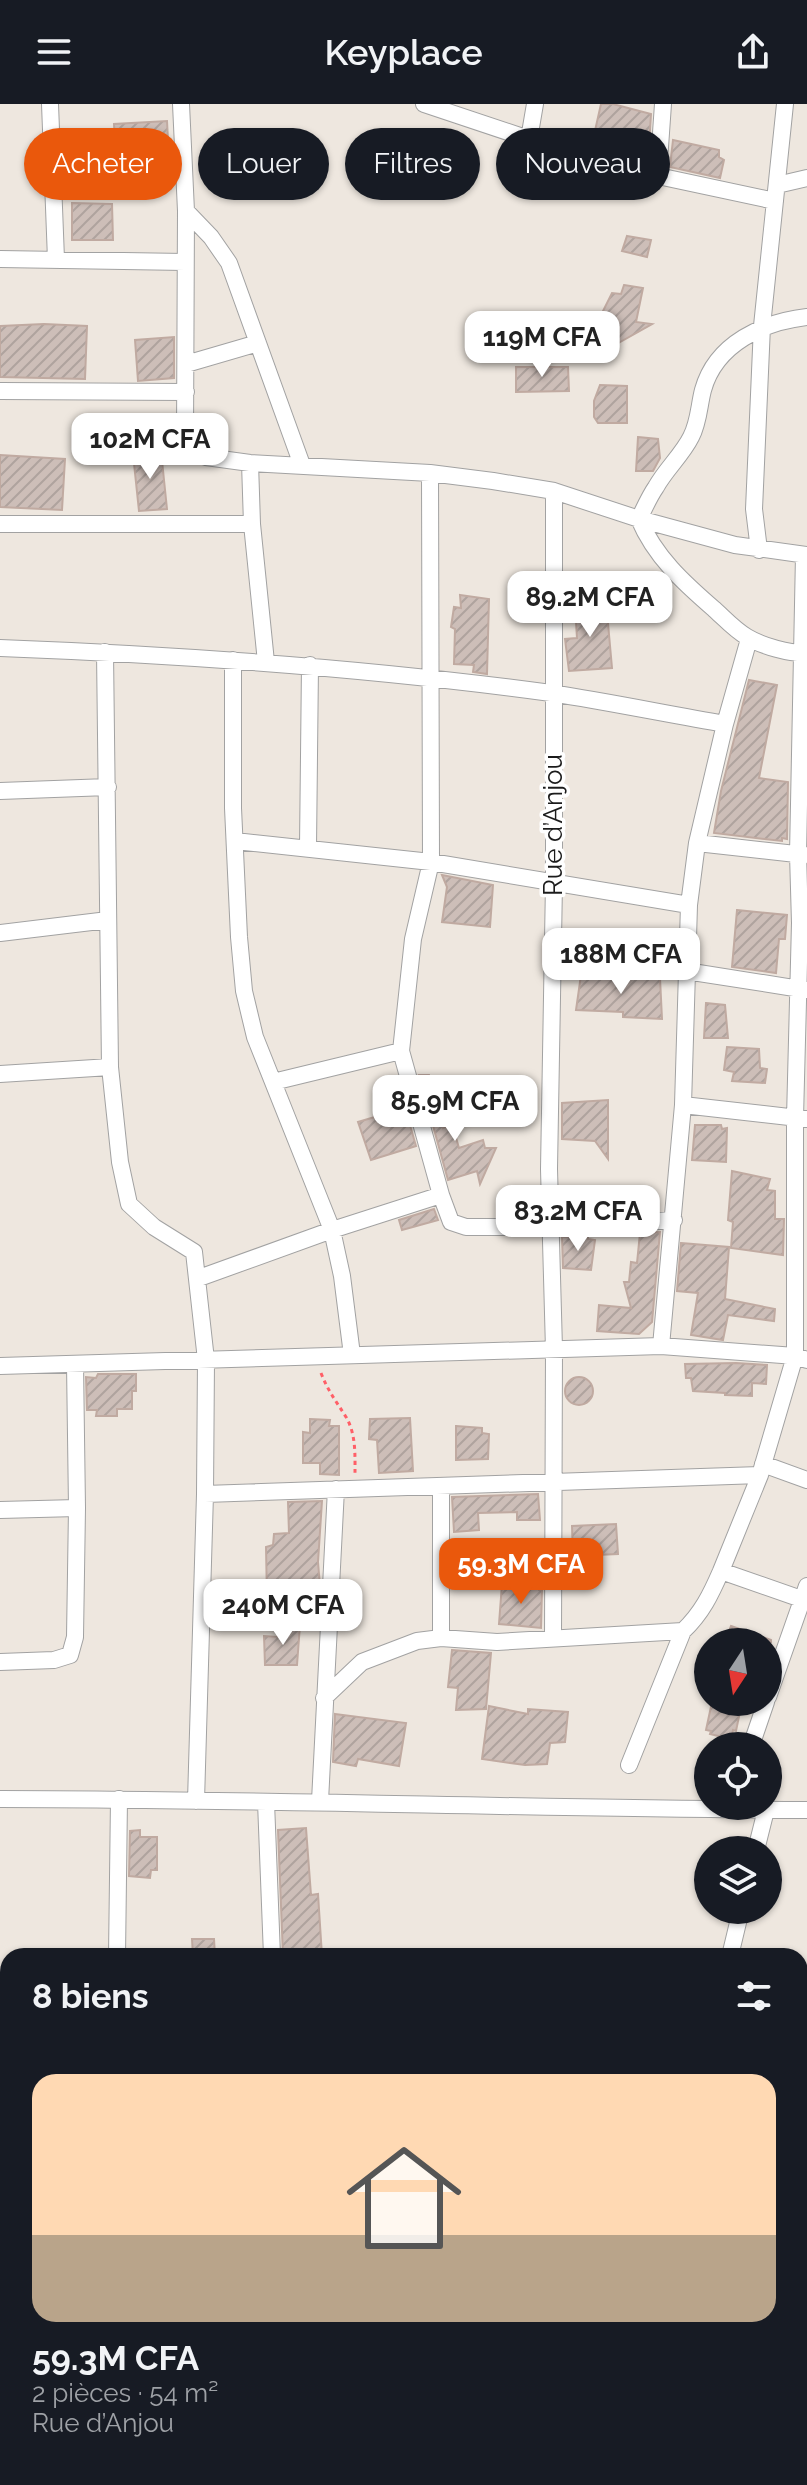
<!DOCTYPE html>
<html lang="fr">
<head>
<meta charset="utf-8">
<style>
	body { margin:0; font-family:Raleway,sans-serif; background:#242831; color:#f1f3f6; height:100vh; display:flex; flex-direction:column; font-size:30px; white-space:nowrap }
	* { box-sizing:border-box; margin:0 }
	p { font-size:26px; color:#9ea1a6 }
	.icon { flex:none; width:44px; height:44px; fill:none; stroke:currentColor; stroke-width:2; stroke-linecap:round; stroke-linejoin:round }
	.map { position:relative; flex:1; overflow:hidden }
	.drawer { position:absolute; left:0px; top:1844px; width:808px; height:538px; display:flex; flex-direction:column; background:#171b24; border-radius:24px 24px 0 0; box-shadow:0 2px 6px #0004 }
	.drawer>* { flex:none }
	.guide { position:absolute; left:24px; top:24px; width:760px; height:72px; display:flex; gap:16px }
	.needle { width:52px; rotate:192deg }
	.controls { position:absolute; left:694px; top:1524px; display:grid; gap:16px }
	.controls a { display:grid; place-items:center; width:88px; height:88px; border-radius:50%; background:#171b24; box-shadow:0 2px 6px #0004; font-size:40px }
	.price { position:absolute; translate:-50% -68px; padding:0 18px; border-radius:16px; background:#fff; color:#222; font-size:26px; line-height:52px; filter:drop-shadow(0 2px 4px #0008) }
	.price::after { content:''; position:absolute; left:50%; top:48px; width:24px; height:18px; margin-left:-12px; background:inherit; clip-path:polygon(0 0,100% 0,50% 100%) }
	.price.on { background:#ea580c; color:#fff }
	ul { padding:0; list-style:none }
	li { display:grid; align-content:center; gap:16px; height:424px; padding:0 32px }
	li+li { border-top:2px solid #363941 }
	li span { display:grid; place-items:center; height:248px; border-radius:24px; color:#555 }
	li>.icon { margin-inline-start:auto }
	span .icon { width:144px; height:144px; fill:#fffc; stroke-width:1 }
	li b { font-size:34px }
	h2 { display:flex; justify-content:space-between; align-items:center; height:96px; padding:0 32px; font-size:34px }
	.tag { padding:0 28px; border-radius:36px; background:#171b24; box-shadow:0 2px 6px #0004; font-size:28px; line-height:72px }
	.tag.on { background:#ea580c; color:#fff }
	header { display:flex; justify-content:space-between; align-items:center; height:104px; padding:0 32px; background:#171b24; font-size:36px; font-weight:600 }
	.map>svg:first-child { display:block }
	.building { fill:url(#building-hatch); stroke:#c0aaa1; stroke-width:2 }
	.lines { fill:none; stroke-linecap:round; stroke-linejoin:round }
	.street-casing { stroke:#a2a2a2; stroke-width:18 }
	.path { stroke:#ff5f67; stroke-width:3; stroke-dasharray:4 4; stroke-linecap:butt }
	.street { stroke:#fff; stroke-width:16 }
	.labels { text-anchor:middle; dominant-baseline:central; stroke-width:7; stroke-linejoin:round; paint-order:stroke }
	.street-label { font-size:26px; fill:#1b1b1b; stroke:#fff }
</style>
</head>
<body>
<header><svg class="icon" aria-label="menu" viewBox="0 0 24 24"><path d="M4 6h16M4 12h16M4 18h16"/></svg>Keyplace<svg class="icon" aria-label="share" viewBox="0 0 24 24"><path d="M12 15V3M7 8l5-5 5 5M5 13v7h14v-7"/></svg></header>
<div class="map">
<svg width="807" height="2381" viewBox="0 0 807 2381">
	<defs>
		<pattern id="building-hatch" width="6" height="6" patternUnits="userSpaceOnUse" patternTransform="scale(2)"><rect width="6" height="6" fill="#cdbeb8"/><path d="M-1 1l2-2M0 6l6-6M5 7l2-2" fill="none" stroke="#afa39e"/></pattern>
	</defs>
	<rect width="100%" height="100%" fill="#eee7df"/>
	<path class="building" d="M601,0H613L651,10L649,42L611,34L609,44L592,40Z
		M167,17L169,55L116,58L114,20Z
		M673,36L719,46V53L724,56L720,74L670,63Z
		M72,99L112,100L113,136H72Z
		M627,132L651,136L647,153L622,147Z
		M624,181L643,184L636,218L652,220L606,246L618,229L599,225L602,209L612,189L621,190Z
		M44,220L87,222L85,275L0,273V222Z
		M174,233V274L138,277L135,236Z
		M516,263H568L569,287L516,288Z
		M600,281L627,282V319H598L594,313V297Z
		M638,333L658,335L660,354L653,367H636Z
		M161,347L167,405L139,407L133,350Z
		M0,351L65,355L62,406L0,403Z
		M460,491L489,495L487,570L473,568L474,561L454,560L455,525L451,523L454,503L461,504Z
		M606,497L612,564L569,567L565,535L577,534L575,502Z
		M749,576L777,581L759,674L788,678L787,735L782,734V737L714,729L721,687Z
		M442,771L493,781L490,823L442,818L447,783Z
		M737,806L787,811L785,835H779L776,869L732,863Z
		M581,871L660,874L662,915L623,913V908L576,906Z
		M706,899L725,901L728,934H704Z
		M727,943L759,945L760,964L767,965L765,979L732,977L734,968L724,966Z
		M419,971H429L443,1024L452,1020L459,1044L483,1036L485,1044H496L480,1080L477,1067L448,1076Z
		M608,996V1055L595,1037L562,1035V999Z
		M405,1004L416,1042L371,1056L358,1018Z
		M695,1021H721L722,1025L727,1024L726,1058L692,1056Z
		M732,1067L770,1075L767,1086L775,1087V1115H784L783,1151L731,1144L733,1118L728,1116Z
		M434,1105L438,1116L402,1126L399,1116Z
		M660,1128L652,1218L639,1230L597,1227L599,1201L631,1204L624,1178H629L631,1158L637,1159L640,1129Z
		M588,1132V1135L595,1136L591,1166L563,1164L562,1133Z
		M681,1139L729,1143L725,1195L775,1205L774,1217L728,1211L723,1236L691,1231L698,1189L677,1187Z
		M736,1259L767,1261L766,1280L752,1279V1292L725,1291V1289L693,1287L691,1274H686L685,1260Z
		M98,1270H136V1287H132V1305H117V1312H96L97,1306H87L86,1273L96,1274Z
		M565 1287a14 14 0 1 1 28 0a14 14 0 1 1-28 0Z
		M410,1314L413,1367L379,1369L377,1336L369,1335L370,1315Z
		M310,1315L330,1316L329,1322H339V1371L320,1370V1359H303V1328L310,1329Z
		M456,1322L482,1324V1329L489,1330L488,1355L456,1356Z
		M538,1390L540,1416H517V1408L478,1409L479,1426L454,1428L452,1393Z
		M322,1397L318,1458L320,1482H317L316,1494L267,1496L266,1443L273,1441L274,1430L289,1429L288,1398Z
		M616,1420L618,1450L573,1452L572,1422Z
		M502,1480L539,1481V1486H542L541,1524L499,1520Z
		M300,1521L297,1561H265L264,1532L278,1533V1525Z
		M731,1522L771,1536V1538H725Z
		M452,1546L491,1549L486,1605L456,1606L458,1584L448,1583Z
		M712,1598H742L736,1627L733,1626L731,1635L710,1630L711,1627L706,1626Z
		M489,1602L528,1610V1605L568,1608L565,1638L550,1639L547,1660L525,1661L482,1655Z
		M335,1610L406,1619L399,1662L358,1655L356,1662L333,1658Z
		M306,1724L311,1791L318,1790L322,1852H283L278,1726Z
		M140,1726V1733H157V1766H151L150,1774L129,1772L130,1727Z
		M192,1835H214L215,1852H193Z"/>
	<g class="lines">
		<g class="street-casing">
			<path id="street" d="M50,0L56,155
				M181,0L186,107L185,332L194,347L206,353L250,359L430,369L493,377L554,387L639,415L735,441L807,451
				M424,0L529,35L658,72L775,97
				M529,35L535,0
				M658,72L663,0
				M777,81L807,74
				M186,107L211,133L229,159L302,361
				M0,155L185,158
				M807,213C764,218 716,239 703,286C699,301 699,318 691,333C682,351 666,365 656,383C649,393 644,405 639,415C655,453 684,479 714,505C725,515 735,526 747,533C762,542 790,550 807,549
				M186,260L258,239
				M0,287L186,288
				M250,359L252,420L266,558
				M430,369L431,758L413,835L401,947L441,1091
				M0,420H252
				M759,446L754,405L762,222L785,0
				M804,451L798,750L800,819L795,1014V1252L760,1371L721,1467L807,1497
				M0,544C184,551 368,564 551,589C609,598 667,610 725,620
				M105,548L110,963L120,1058L129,1100L154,1123L194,1148L206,1256L205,1390L196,1697
				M233,556V704L239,833L244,887L255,933L332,1126L342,1172L352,1251
				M0,687L108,683
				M235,737L431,758L689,801
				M697,739L805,751
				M308,743L310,561
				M0,829L108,816
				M686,867L807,886
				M0,970L110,963
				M273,978L401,947
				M683,1001L807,1015
				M199,1174L332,1126L441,1091L451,1118L466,1123H549L674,1116
				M661,1242L683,1001L689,801L697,739L725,620L749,535
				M0,1262L661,1242L795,1252L807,1256
				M763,1360L807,1376
				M441,1382V1534
				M205,1390L760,1371
				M0,1406L77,1404
				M553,1534L554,1245L549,1065L554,779V387
				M0,1558L54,1556L70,1551L75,1533L77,1404L75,1260
				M768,1593L807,1482
				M324,1594L362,1558L417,1537L441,1534L497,1538L683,1527C702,1509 711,1490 721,1467
				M751,1642L766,1598
				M629,1661L683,1527
				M0,1695C269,1695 538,1705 807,1706
				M320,1697L336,1385
				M266,1698L272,1852
				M756,1746L766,1706
				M117,1852L119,1695
				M730,1852L741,1806
				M800,1882L807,1884
				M0,2034H8
				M0,2206L8,2207
				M800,2312L807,2313
				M270,2374V2381
				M424,2381V2374
				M621,2381L625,2374"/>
		</g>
		<path class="path" d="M321,1269C328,1287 336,1297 346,1313C356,1330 355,1350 355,1369"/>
		<use href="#street" class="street"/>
	</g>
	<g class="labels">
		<g class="street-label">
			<text transform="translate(553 721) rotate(-90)">Rue d’Anjou</text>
		</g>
	</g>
</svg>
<div class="controls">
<a><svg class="needle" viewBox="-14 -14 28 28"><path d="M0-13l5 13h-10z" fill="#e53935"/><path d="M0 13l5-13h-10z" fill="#9ea1a6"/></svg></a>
<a><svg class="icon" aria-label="locate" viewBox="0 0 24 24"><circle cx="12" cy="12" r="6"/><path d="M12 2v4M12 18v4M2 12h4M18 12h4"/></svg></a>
<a><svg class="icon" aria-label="layers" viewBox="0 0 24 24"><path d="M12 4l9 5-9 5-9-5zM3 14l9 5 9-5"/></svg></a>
</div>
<b class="price" style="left:542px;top:275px">119M CFA</b>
<b class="price" style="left:150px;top:377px">102M CFA</b>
<b class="price" style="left:590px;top:535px">89.2M CFA</b>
<b class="price" style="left:621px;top:892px">188M CFA</b>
<b class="price" style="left:455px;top:1039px">85.9M CFA</b>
<b class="price" style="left:578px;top:1149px">83.2M CFA</b>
<b class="price on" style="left:521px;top:1502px">59.3M CFA</b>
<b class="price" style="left:283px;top:1543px">240M CFA</b>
<div class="guide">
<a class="tag on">Acheter</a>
<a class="tag">Louer</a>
<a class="tag">Filtres</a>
<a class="tag">Nouveau</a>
</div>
<section class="drawer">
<h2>8 biens<svg class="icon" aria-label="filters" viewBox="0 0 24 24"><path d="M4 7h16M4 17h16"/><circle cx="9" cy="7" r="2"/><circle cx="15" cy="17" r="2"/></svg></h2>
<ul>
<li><span style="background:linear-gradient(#ffd9b3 65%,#b9a48a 0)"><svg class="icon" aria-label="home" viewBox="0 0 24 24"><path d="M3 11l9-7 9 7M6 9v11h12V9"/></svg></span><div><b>59.3M CFA</b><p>2 pièces · 54 m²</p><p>Rue d’Anjou</p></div></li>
</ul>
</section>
</div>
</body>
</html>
